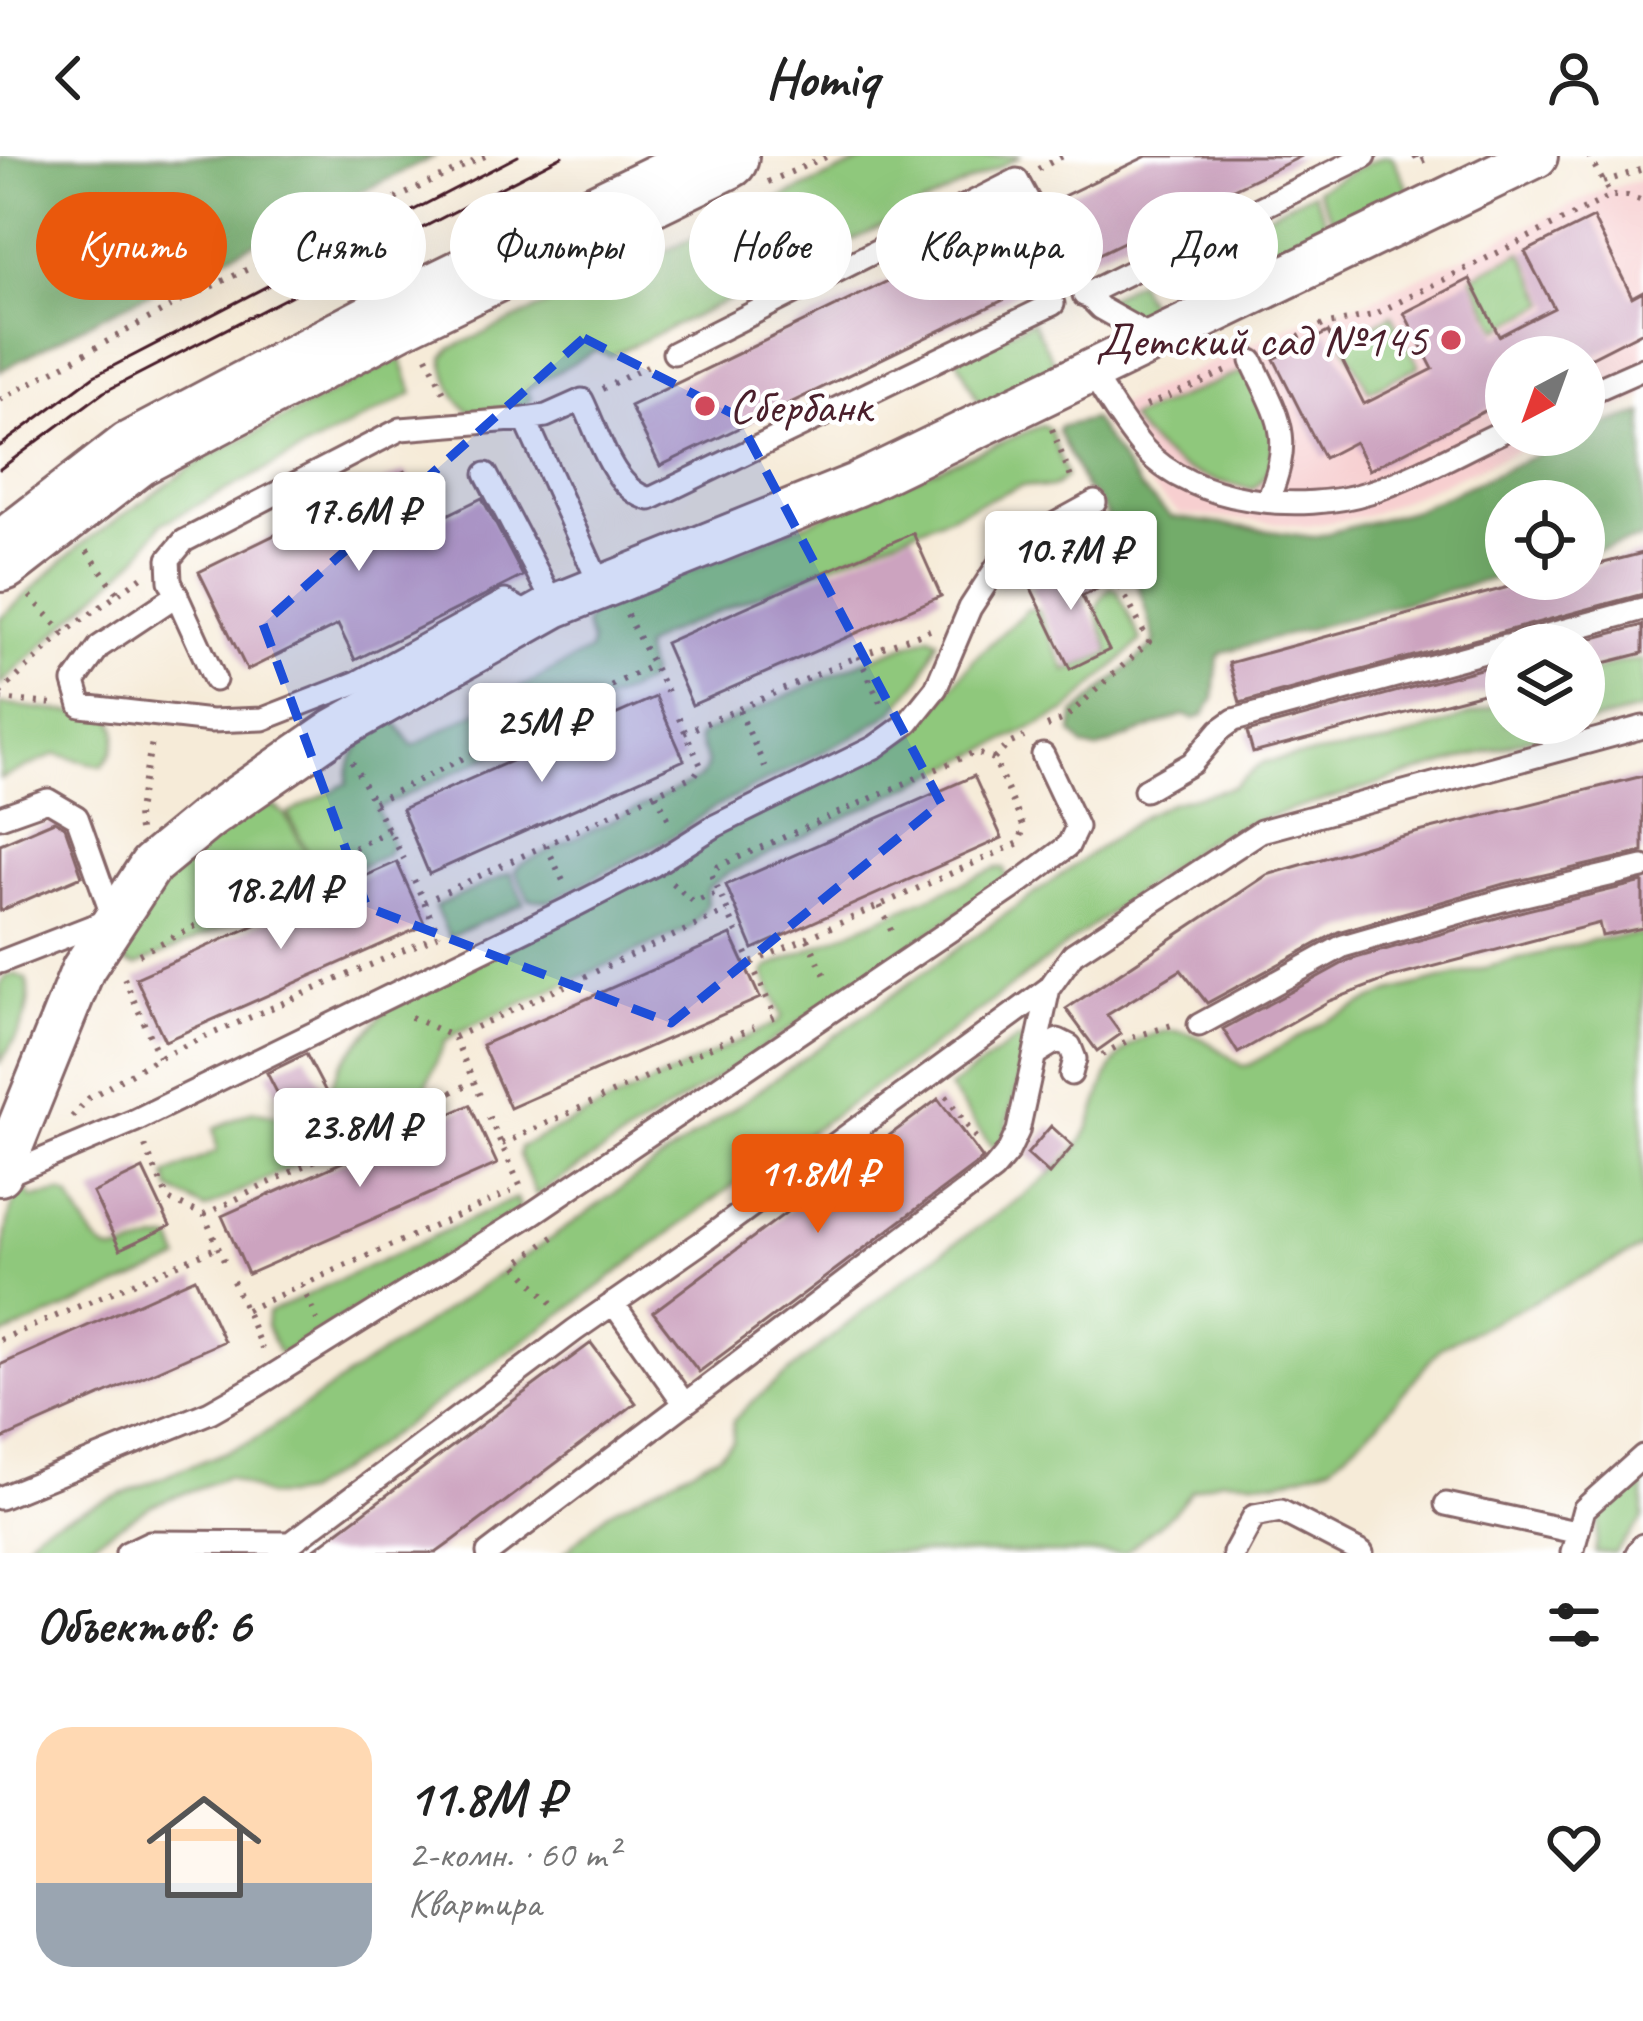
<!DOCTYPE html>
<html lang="ru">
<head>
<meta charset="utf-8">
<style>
	body { margin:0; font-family:Caveat,sans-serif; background:#f2f2f2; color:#222; height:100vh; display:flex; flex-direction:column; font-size:45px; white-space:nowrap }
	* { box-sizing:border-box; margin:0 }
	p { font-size:39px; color:#767676 }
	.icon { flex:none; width:66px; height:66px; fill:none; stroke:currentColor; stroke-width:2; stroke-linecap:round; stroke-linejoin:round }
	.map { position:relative; height:1397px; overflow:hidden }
	.details { display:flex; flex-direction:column; background:#fff; flex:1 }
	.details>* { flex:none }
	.hud { position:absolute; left:36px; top:36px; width:1572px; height:108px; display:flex; gap:24px }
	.needle { width:78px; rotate:221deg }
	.buttons { position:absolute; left:1485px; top:180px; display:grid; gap:24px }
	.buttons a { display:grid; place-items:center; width:120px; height:120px; border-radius:50%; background:#fff; box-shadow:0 12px 48px #0002; font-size:60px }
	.price { position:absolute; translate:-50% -102px; padding:0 27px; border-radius:12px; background:#fff; color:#222; font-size:39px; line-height:78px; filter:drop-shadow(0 3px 6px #0008) }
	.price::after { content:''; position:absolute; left:50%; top:72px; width:36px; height:27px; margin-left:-18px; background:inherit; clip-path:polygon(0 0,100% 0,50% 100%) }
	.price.active { background:#ea580c; color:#fff }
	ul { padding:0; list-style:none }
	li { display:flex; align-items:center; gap:36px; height:300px; padding:0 36px }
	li+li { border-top:3px solid #e0e0e0 }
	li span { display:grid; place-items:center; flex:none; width:336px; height:240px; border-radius:36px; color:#555 }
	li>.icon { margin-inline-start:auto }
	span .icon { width:144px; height:144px; fill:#fffc; stroke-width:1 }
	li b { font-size:51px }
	h2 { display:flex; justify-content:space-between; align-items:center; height:144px; padding:0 36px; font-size:51px }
	.pill { padding:0 42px; border-radius:54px; background:#fff; box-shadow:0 12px 48px #0002; font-size:42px; line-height:108px }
	.pill.active { background:#ea580c; color:#fff }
	header { display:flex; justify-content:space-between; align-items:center; height:156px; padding:0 36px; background:#fff; font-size:54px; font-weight:700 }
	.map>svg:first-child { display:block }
	.built { fill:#f7cfd0 }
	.green { fill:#8fc87b; stroke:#6c7453; stroke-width:3 }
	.forest { fill:#73ac6b; stroke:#5e664b; stroke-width:3 }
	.building { fill:#cca3bf }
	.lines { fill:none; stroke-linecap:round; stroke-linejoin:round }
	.service-casing { stroke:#866668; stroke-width:27 }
	.minor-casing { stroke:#866668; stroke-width:48 }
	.primary-casing { stroke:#866668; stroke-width:72 }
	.path { stroke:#866668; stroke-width:6; stroke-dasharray:3 9; stroke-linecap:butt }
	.service { stroke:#fff; stroke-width:21 }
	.minor { stroke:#fff; stroke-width:42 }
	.primary { stroke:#fff; stroke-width:66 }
	.tram { stroke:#4a1f2b; stroke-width:3 }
	.marked { fill:#1d4ed8; fill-opacity:0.2; stroke:#1d4ed8; stroke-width:9; stroke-dasharray:24 15; stroke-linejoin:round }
	.poi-dot { fill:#d1495b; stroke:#fff; stroke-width:4.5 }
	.labels { text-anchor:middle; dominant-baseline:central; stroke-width:9; stroke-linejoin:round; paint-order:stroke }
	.poi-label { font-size:48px; fill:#4a1f2b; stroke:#fff; text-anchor:end }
</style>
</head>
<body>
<header><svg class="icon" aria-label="back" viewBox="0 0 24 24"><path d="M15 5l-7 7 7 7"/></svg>Homiq<svg class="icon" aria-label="person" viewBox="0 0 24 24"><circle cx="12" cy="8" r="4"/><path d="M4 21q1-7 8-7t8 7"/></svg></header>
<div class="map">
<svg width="1643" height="1397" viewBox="0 0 1643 1397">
	<rect width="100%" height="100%" fill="#fff"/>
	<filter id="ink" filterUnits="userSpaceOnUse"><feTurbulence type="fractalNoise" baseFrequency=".00833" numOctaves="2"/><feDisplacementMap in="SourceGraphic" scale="24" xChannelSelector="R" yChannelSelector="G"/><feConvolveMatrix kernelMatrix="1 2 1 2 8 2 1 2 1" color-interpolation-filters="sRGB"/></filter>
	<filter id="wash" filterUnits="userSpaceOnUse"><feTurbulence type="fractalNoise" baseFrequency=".004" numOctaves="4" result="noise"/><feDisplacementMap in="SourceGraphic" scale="48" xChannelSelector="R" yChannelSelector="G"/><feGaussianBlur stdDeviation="2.7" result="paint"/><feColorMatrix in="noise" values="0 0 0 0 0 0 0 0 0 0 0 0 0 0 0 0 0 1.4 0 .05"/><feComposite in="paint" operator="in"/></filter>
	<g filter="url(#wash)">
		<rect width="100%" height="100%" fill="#f6ebd8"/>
		<path class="built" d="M1643,24V241L1584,266V201H1506V279H1554L1366,360L1307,370L1180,358L1146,327L1096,259L1296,167L1367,146L1607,32Z"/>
		<path class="green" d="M874,0H1021L808,107L610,200L596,194L527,233L531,243L521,254L469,255C454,245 446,220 443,202L450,193Z
			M1383,0H1392L1415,47L1342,83L1317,33Z
			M1313,36L1331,76L1169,170L1141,166L1103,144L1137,125L1157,164L1241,122L1225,79Z
			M1522,96L1548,147L1499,173L1472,121Z
			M1392,159L1419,210L1369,235L1342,184Z
			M1032,165L1057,212L980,249L956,201Z
			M397,204L402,205L413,237L161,368L139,400L0,529V463L79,390L202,304Z
			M1246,214C1265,252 1292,299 1253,333C1195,322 1165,310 1129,262Z
			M1043,269L1050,274L1066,320C1050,340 1041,328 1020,330L662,479L643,492L649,519L645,527L377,653L392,688L386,699L136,810L126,807L119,795C129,779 137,761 148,746C169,717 238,651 273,649L284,658L307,696L288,658L347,627C348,596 368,577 392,560L413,590L589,495L591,486L585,468L594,455Z
			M1111,431L1117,434L1141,485L1067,555L725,719L706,734L707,749L691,771L456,877L445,885L420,945L413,951L205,1053L170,1033L166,1019L217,995L214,972L253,955L288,962L328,938L341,907L388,852L717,677L879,600L914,577L976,501L1028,453H1037L1066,515L1110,497C1105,468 1083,457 1111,431Z
			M930,480L938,484L922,521L893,555L863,575L708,655L675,679L550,745L529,743L515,715L520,709L698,623C713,610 705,601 698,584L700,579L859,507Z
			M1643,504V553L1541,579L1251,666L1201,688L911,906L744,1021L573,1150L360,1301L303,1337L286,1340H267L227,1321L152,1349L75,1397H20L37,1374L47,1368L253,1285L553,1081L1145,659L1170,647L1233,631L1264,606L1390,587L1506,546V567H1584V519L1619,506Z
			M0,548L111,561C122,576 115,598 101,610L57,598L0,623Z
			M996,712H1004L1007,723L749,901L536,1039L519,999L520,991L778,866L782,860L764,818L767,812Z
			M510,717L524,747L449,781L435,751Z
			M1643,778V1091L1441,1191L1378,1267L1331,1309L1279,1325L1221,1323L1192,1334L1173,1357L1124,1397H564L608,1356L718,1299L733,1285V1265L750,1248C804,1204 858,1158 914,1116C967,1076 1028,1044 1074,995C1102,965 1097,908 1136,886C1181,860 1206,884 1242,910L1249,909L1330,863L1390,836L1594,784Z
			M15,818L26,823C36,850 16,885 0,906V830L5,821Z
			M1019,882L1027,894L1003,984L992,991L949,932Z
			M23,1030L32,1042L61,1037L69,1041C79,1055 90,1083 104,1092C123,1106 150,1079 173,1085L180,1104L0,1181C0,1139 0,1058 23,1030Z
			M516,1042L520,1050L517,1055L282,1198L278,1196L266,1170L268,1157Z
			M1643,1306V1363L1615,1397H1595L1601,1353Z"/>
		<path class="forest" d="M0,0H436L100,161L0,215Z
			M1643,257V382L1584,398V345H1506V419L1224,496L1218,501L1214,542L1204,559L1195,563L1183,559L1096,594L1084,591L1072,577L1074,559L1154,488V482L1129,398L1098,344L1086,333L1058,276L1059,271L1092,263L1141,333L1171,361L1313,381L1415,354L1603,269Z"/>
		<g id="blocks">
			<path class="building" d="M1147,0H1302L1078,108L1069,101H1059L1050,110L1051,121L660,310L630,250L1020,61L1027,68L1040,69L1047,62V48Z
				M1593,62L1632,141L1643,135V175L1592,201H1506V244L1369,314L1355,286L1324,302L1274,203L1328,176L1364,248L1433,213L1404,157L1470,123L1499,180L1524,167L1554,152L1525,96Z
				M405,315L431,367L482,342L523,420L355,504L338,469L247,514L199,416Z
				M913,377L941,440L692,549L665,487Z
				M1643,397V438L1240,547L1229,507L1538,423H1584V412Z
				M1083,404L1097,433L1082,440L1109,494L1070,513L1030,430Z
				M1643,469V497L1584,512V489H1568Z
				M1506,506V531L1253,597L1247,576Z
				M656,541L684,604L429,718L402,653Z
				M974,620L1002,682L753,793L726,729Z
				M1643,620V696L1500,729L1338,776L1207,847L1181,814L1107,859L1121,878L1097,895L1066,853L1267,719L1383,685Z
				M54,665L65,671L82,720L0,755V688Z
				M397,706L425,769L165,885L136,822Z
				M1643,726V772L1602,780L1599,767L1390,822L1329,845L1238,897L1223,873L1349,804L1507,759Z
				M731,779L760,842L510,952L482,889Z
				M306,898L326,936L287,956L267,917Z
				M938,943L983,1003L699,1216L653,1156Z
				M470,949L497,1008L248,1118L222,1060Z
				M1051,970L1073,990L1049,1018L1027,998Z
				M143,1013L170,1070L120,1093L93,1037Z
				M195,1122L224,1185L0,1284V1209Z
				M591,1187L636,1247L454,1384L436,1397H309Z"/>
		</g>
	</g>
	<g filter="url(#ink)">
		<use href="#blocks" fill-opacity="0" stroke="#866668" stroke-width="3"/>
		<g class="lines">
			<g class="service-casing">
				<path id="service" d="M1064,115L1100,152L1155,183
					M1084,139L1365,0
					M674,197L1017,24L1034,55
					M1252,205C1280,265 1294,279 1268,344
					M1090,215C1107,241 1123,269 1143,292C1192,348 1302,358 1370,336C1416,321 1462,294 1506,274
					M1584,239L1643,213
					M486,318L555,450
					M600,429L525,263L546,260L582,244C598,276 612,334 650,343L1053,148
					M177,439L99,491L74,526L81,550L211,565L263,563L358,526L505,445L534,461
					M1511,489L1643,453
					M215,524L170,425L169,403L184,385L401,273L525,263
					M1145,634L1192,607L1220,574L1234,564L1506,490
					M0,661L48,644L77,661L113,762L0,806
					M1199,869L1343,790L1503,744L1643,711
					M1037,897L1058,884L1070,890L1075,903L1071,918
					M1,1021L134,965L574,750L652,710L715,670L875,591L908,567L936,532L970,452L1002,403L1024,385L1095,346
					M613,1147L684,1247
					M0,1342L210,1256L256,1230L533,1057L1011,733L1068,690L1077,671L1043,599
					M1446,1348L1575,1376
					M127,1397L150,1386L291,1387L575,1174L702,1086L1049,832L1073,798L1261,675L1643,571
					M488,1397L993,1014L1008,996L1018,975L1049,832
					M1234,1397L1254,1360L1281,1355L1362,1397
					M1572,1397L1584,1353L1643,1300
					M1637,1397L1643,1389"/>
			</g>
			<g class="minor-casing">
				<path id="minor" d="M0,1018L83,813L151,709L208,662L335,574L555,450L856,329L1536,0"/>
			</g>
			<g class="primary-casing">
				<path id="primary" d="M0,402L134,298L396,160L725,0"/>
			</g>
			<path class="path" d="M1415,0L1418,7L1432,0
				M1589,0L1611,40H1628L1640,44L1643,51
				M1038,13L1063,0
				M768,26L828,0
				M1603,26L1643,13
				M1277,192L1323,169L1373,159L1611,40
				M427,200L447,243
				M602,233L649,209
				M0,244L181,145L485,0
				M1146,250L1227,215
				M1052,273L1073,327
				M87,395L117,436
				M30,440L64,477
				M627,459L667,536
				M859,500L882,551
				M0,537L64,477L146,418
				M0,543L53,548
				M739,554L767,616
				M1047,570L1064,563L1149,486L1112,415L1124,400L1109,368
				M684,577L859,500L930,474
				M994,603L1009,588L1024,581
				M352,606L404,703
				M656,638L671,668
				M374,646L653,509
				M139,674L137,659L152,586
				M546,689L565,729
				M414,724L439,779
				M672,727L694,746L719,736
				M424,746L695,619L701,610L676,556
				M880,750L894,781
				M737,777L712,719L717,711L975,596L994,603L1024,672L1019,687L751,807
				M808,783L827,824
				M746,796L775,860L771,862
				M139,798L390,674
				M124,822L159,901
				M411,861L454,881L482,944
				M454,881L727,755
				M1102,899L1134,881L1172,869
				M946,940L980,988
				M72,961L89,942L159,901L439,779
				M489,961L522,1034
				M502,988L754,871
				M145,990L168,1043L204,1059L226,1109
				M204,1059L473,926
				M553,1081L516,1108L556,1153
				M233,1125L262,1193
				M302,1129L317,1164
				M246,1154L511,1036
				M0,1184L218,1091"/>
			<use href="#service" class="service"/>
			<use href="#minor" class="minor"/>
			<use href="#primary" class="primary"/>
			<path class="tram" d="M0,290L94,220L518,0
				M0,313L104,236L562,0"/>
		</g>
	</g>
	<path class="marked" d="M584,182L737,260L941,647L671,867L367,751L263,468Z"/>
	<g class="poi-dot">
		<circle cx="1451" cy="184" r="12"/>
		<circle cx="705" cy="250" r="12"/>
	</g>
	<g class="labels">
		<g class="poi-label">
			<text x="1427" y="184">Детский сад №145</text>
			<text x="729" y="250" text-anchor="start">Сбербанк</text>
		</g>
	</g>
</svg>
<div class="buttons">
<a><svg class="needle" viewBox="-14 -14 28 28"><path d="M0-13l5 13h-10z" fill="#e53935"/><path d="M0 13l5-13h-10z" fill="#767676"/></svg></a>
<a><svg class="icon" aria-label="locate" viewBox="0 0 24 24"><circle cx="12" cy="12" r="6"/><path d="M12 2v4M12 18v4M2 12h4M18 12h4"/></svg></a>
<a><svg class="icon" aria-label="layers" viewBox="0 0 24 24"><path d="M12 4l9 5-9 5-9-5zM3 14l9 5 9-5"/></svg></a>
</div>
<b class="price" style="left:359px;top:418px">17.6M ₽</b>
<b class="price" style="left:1071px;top:457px">10.7M ₽</b>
<b class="price" style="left:542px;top:629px">25M ₽</b>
<b class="price" style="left:281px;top:796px">18.2M ₽</b>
<b class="price" style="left:360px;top:1034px">23.8M ₽</b>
<b class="price active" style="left:818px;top:1080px">11.8M ₽</b>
<div class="hud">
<a class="pill active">Купить</a>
<a class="pill">Снять</a>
<a class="pill">Фильтры</a>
<a class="pill">Новое</a>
<a class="pill">Квартира</a>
<a class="pill">Дом</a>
</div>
</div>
<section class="details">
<h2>Объектов: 6<svg class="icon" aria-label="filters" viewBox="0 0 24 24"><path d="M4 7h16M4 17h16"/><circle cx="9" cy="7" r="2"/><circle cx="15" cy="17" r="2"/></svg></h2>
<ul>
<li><span style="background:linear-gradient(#ffd9b3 65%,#9aa5b1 0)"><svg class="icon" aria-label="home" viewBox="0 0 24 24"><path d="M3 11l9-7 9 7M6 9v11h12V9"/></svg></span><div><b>11.8M ₽</b><p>2-комн. · 60 m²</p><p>Квартира</p></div><svg class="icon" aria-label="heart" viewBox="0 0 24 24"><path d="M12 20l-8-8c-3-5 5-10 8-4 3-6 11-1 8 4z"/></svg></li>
</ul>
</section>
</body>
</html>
